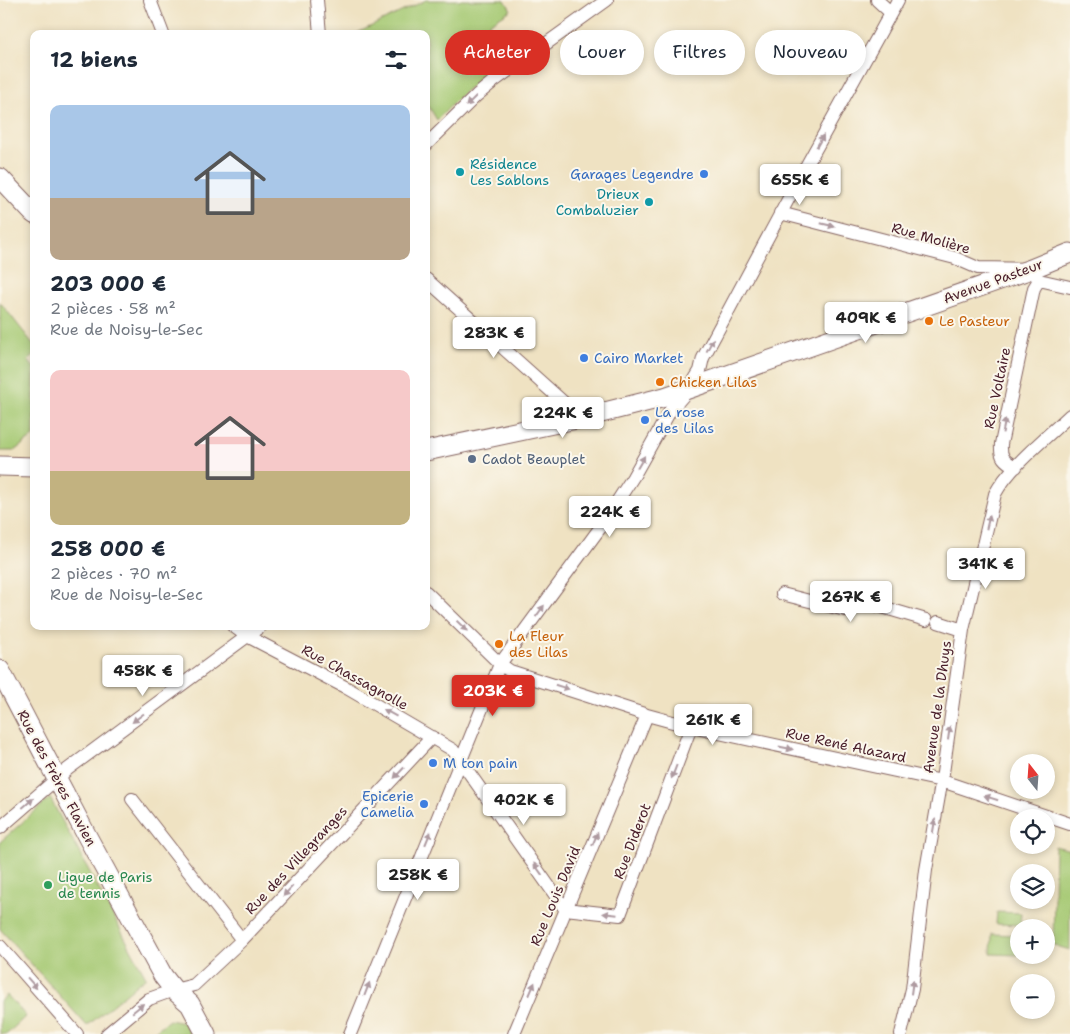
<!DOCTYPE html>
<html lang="fr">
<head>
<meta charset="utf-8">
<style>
	body { margin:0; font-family:"Shantell Sans",sans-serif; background:#f6f6f7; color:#1f2937; height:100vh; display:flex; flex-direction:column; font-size:19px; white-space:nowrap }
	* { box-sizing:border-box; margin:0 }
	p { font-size:16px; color:#747a83 }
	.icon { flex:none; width:28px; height:28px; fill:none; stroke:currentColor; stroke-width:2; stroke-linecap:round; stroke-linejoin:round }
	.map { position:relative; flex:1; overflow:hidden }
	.drawer { position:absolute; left:30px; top:30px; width:400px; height:600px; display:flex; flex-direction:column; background:#fff; border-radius:10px; box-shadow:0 2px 8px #0003 }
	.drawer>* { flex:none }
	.hud { position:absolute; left:445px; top:30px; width:475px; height:45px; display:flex; gap:10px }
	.needle { width:32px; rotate:343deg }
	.buttons { position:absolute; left:1010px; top:754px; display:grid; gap:10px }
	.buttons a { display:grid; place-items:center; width:45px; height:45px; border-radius:50%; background:#fff; box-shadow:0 2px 8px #0003; font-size:25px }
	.price { position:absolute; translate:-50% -42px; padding:0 11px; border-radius:5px; background:#fff; color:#222; font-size:16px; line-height:32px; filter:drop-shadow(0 1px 2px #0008) }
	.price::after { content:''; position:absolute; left:50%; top:30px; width:15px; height:11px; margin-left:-8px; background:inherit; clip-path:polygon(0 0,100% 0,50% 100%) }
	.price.active { background:#d93025; color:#fff }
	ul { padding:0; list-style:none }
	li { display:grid; align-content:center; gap:10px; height:265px; padding:0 20px }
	li span { display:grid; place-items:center; height:155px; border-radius:10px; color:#555 }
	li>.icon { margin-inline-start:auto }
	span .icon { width:90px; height:90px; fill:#fffc; stroke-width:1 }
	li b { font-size:21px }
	h2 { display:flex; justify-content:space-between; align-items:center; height:60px; padding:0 20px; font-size:21px }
	.chip { padding:0 18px; border-radius:22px; background:#fff; box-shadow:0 2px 8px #0003; font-size:18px; line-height:45px }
	.chip.active { background:#d93025; color:#fff }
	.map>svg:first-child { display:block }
	.green { fill:#a6c973; stroke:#78744f }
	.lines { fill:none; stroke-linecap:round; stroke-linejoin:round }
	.street-casing { stroke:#846360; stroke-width:14 }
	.secondary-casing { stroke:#846360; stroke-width:21 }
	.street { stroke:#fff; stroke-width:12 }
	.secondary { stroke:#fff; stroke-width:19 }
	.oneway { fill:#ae9aa0 }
	.culture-dot { fill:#0f9aa8; stroke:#fbf7ec; stroke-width:2 }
	.shop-dot { fill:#3f7fe0; stroke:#fbf7ec; stroke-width:2 }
	.food-dot { fill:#e8710a; stroke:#fbf7ec; stroke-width:2 }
	.service-dot { fill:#5c6f8a; stroke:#fbf7ec; stroke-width:2 }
	.leisure-dot { fill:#2e9e5b; stroke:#fbf7ec; stroke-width:2 }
	.labels { text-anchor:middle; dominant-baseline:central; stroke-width:4; stroke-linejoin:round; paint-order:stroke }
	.culture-label { font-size:14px; fill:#0d838f; stroke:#fbf7ec; text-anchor:start }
	.shop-label { font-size:14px; fill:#366cbe; stroke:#fbf7ec; text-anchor:start }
	.street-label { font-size:14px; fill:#4a1f2b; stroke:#fbf7ec }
	.food-label { font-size:14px; fill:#c56008; stroke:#fbf7ec; text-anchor:start }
	.service-label { font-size:14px; fill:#4e5e75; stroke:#fbf7ec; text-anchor:start }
	.leisure-label { font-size:14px; fill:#27864d; stroke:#fbf7ec; text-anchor:start }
</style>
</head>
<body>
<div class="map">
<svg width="1070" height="1034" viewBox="0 0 1070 1034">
	<rect width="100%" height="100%" fill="#fbf7ec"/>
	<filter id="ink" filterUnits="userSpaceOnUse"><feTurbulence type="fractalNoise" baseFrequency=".02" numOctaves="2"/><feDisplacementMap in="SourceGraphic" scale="10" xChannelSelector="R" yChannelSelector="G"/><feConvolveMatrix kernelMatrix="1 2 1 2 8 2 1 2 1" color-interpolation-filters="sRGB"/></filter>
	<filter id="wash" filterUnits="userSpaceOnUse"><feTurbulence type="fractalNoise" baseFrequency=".0096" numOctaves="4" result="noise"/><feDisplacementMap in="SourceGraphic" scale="20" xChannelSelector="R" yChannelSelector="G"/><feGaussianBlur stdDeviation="1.12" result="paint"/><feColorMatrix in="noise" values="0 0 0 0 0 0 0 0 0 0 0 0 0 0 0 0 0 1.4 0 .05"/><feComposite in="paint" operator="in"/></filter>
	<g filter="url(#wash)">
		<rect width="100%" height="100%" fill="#efe2c2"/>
		<path class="green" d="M426,0H505L511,10L484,27L505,61L465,91L437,120L426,102V34H355Z
			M0,302L34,345V355L28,360L34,368V436L14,451H0Z
			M50,798L146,977L87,1026L0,929V842Z
			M1055,846L1070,850V950L1053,945Z
			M997,912L1021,913L1020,925L996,924Z
			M992,934L1019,935V955L991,954Z
			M7,995L26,1016L7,1034H0V1001Z
			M169,1020L184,1023L190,1034H151Z"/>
	</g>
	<g filter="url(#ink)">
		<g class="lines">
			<g class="street-casing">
				<path id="street" d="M150,0L163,34
					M317,0L320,34
					M877,0L891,13
					M426,145L477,95L494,81L607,0
					M780,213L955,258L978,268L1031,269L1039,280L1070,287
					M426,279L581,418
					M1016,467C1004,461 1000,457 1001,444L1034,288L1039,280
					M426,592L500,664L510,671L647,715L691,727L942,781L1070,824
					M782,594L845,610L865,602L926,620
					M938,622L963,630
					M233,626L247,636L345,687L453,750L565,909L620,915L691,727
					M132,799L242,940
					M0,828L68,769L261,626
					M0,946L77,1034
					M107,1034L149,999L174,990L194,985L242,940L432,737
					M350,1034L500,664L600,528L633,477L670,411L689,389L700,371L703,358L798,181L898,0
					M514,1034L647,715
					M901,1034L912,989L926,870L943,773L963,630L995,494C1009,467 1047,437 1070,415"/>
			</g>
			<g class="secondary-casing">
				<path id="secondary" d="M0,178L34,214
					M426,451L581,418L665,397L1031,269L1070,253
					M0,466L34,467
					M0,670L88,838L163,976L174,990L190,1004L206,1034"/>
			</g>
			<use href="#street" class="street"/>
			<use href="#secondary" class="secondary"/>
		</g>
		<defs><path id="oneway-solid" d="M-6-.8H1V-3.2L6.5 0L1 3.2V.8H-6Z" transform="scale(1.25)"/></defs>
		<g class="oneway">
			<use href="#oneway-solid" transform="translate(471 101) rotate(135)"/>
			<use href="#oneway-solid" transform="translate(820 141) rotate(-61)"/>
			<use href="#oneway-solid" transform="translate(828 225) rotate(14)"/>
			<use href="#oneway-solid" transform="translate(710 345) rotate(-62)"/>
			<use href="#oneway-solid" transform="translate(1004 426) rotate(-78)"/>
			<use href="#oneway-solid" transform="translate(641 462) rotate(-60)"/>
			<use href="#oneway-solid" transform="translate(988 522) rotate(-77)"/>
			<use href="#oneway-solid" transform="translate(540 611) rotate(-54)"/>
			<use href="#oneway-solid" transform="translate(462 626) rotate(44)"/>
			<use href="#oneway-solid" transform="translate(562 687) rotate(18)"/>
			<use href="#oneway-solid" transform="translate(390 713) rotate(-151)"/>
			<use href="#oneway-solid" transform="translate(138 718) rotate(143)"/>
			<use href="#oneway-solid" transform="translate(949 733) rotate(-82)"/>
			<use href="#oneway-solid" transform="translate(786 748) rotate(12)"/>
			<use href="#oneway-solid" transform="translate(674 772) rotate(111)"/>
			<use href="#oneway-solid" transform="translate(399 773) rotate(133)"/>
			<use href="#oneway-solid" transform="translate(991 798) rotate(-162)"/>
			<use href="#oneway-solid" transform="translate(28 803) rotate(-41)"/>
			<use href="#oneway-solid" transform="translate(934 826) rotate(-80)"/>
			<use href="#oneway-solid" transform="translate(428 838) rotate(-68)"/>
			<use href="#oneway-solid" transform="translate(595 839) rotate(-67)"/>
			<use href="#oneway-solid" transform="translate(538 869) rotate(-125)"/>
			<use href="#oneway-solid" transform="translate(288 891) rotate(133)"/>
			<use href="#oneway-solid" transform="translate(610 914) rotate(-174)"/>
			<use href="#oneway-solid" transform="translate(32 983) rotate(49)"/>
			<use href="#oneway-solid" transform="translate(912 987) rotate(-82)"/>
			<use href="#oneway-solid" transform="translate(367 989) rotate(-69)"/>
			<use href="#oneway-solid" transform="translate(532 989) rotate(-67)"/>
			<use href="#oneway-solid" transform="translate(138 1008) rotate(-39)"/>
		</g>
	</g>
	<g class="culture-dot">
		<circle cx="460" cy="172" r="5"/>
		<circle cx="649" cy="202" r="5"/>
	</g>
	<g class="shop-dot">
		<circle cx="704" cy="174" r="5"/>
		<circle cx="584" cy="358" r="5"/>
		<circle cx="645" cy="420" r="5"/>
		<circle cx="433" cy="763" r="5"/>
		<circle cx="424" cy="804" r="5"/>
	</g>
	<g class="food-dot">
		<circle cx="929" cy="321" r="5"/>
		<circle cx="660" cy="382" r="5"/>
		<circle cx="499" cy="644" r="5"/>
	</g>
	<circle class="service-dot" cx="472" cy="459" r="5"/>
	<circle class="leisure-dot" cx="48" cy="885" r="5"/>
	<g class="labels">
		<g class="culture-label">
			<text x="470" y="164">Résidence<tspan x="470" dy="16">Les Sablons</tspan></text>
			<text x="639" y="194" text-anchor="end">Drieux<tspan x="639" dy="16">Combaluzier</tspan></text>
		</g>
		<g class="shop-label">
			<text x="694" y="174" text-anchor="end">Garages Legendre</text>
			<text x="594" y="358">Cairo Market</text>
			<text x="655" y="412">La rose<tspan x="655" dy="16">des Lilas</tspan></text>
			<text x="443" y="763">M ton pain</text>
			<text x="414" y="796" text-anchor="end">Epicerie<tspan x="414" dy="16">Camelia</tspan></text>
		</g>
		<g class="street-label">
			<text transform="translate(931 238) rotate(16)">Rue Molière</text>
			<text transform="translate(993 281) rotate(-20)">Avenue Pasteur</text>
			<text transform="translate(997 388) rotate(-78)">Rue Voltaire</text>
			<text transform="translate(355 677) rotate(29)">Rue Chassagnolle</text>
			<text transform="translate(937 707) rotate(-82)">Avenue de la Dhuys</text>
			<text transform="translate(846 745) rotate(12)">Rue René Alazard</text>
			<text transform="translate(57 778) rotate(62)">Rue des Frères Flavien</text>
			<text transform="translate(632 841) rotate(-69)">Rue Diderot</text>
			<text transform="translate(296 860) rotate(-47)">Rue des Villegranges</text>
			<text transform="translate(555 896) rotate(-67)">Rue Louis David</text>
		</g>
		<g class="food-label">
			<text x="939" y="321">Le Pasteur</text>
			<text x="670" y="382">Chicken Lilas</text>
			<text x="509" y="636">La Fleur<tspan x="509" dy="16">des Lilas</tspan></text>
		</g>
		<g class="service-label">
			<text x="482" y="459">Cadot Beauplet</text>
		</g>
		<g class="leisure-label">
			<text x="58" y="877">Ligue de Paris<tspan x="58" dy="16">de tennis</tspan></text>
		</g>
	</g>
</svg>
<div class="buttons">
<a><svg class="needle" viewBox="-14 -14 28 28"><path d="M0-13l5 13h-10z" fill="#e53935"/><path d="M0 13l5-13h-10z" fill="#747a83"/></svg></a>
<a><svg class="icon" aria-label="locate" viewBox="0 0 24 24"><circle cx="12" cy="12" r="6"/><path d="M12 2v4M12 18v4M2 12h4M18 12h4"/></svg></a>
<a><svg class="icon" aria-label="layers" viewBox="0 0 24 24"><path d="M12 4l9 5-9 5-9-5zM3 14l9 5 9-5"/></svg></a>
<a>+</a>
<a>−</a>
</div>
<b class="price" style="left:800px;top:206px">655K €</b>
<b class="price" style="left:866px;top:344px">409K €</b>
<b class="price" style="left:494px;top:359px">283K €</b>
<b class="price" style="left:563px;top:439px">224K €</b>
<b class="price" style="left:610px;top:538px">224K €</b>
<b class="price" style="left:986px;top:590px">341K €</b>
<b class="price" style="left:851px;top:623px">267K €</b>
<b class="price" style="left:143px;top:697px">458K €</b>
<b class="price active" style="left:493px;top:717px">203K €</b>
<b class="price" style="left:713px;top:746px">261K €</b>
<b class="price" style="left:524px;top:826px">402K €</b>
<b class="price" style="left:418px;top:901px">258K €</b>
<div class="hud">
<a class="chip active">Acheter</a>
<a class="chip">Louer</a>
<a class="chip">Filtres</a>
<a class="chip">Nouveau</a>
</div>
<section class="drawer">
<h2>12 biens<svg class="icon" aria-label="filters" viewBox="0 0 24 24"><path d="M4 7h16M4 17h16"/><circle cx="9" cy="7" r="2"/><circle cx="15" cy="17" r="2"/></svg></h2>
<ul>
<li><span style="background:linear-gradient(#a9c7e8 60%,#b9a48a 0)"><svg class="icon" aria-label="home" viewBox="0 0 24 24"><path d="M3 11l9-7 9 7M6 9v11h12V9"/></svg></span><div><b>203 000 €</b><p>2 pièces · 58 m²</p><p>Rue de Noisy-le-Sec</p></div></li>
<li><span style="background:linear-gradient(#f6c9c9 65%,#c2b280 0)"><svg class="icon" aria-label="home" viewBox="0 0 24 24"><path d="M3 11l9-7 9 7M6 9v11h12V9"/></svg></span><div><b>258 000 €</b><p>2 pièces · 70 m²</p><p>Rue de Noisy-le-Sec</p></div></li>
</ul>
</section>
</div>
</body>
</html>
